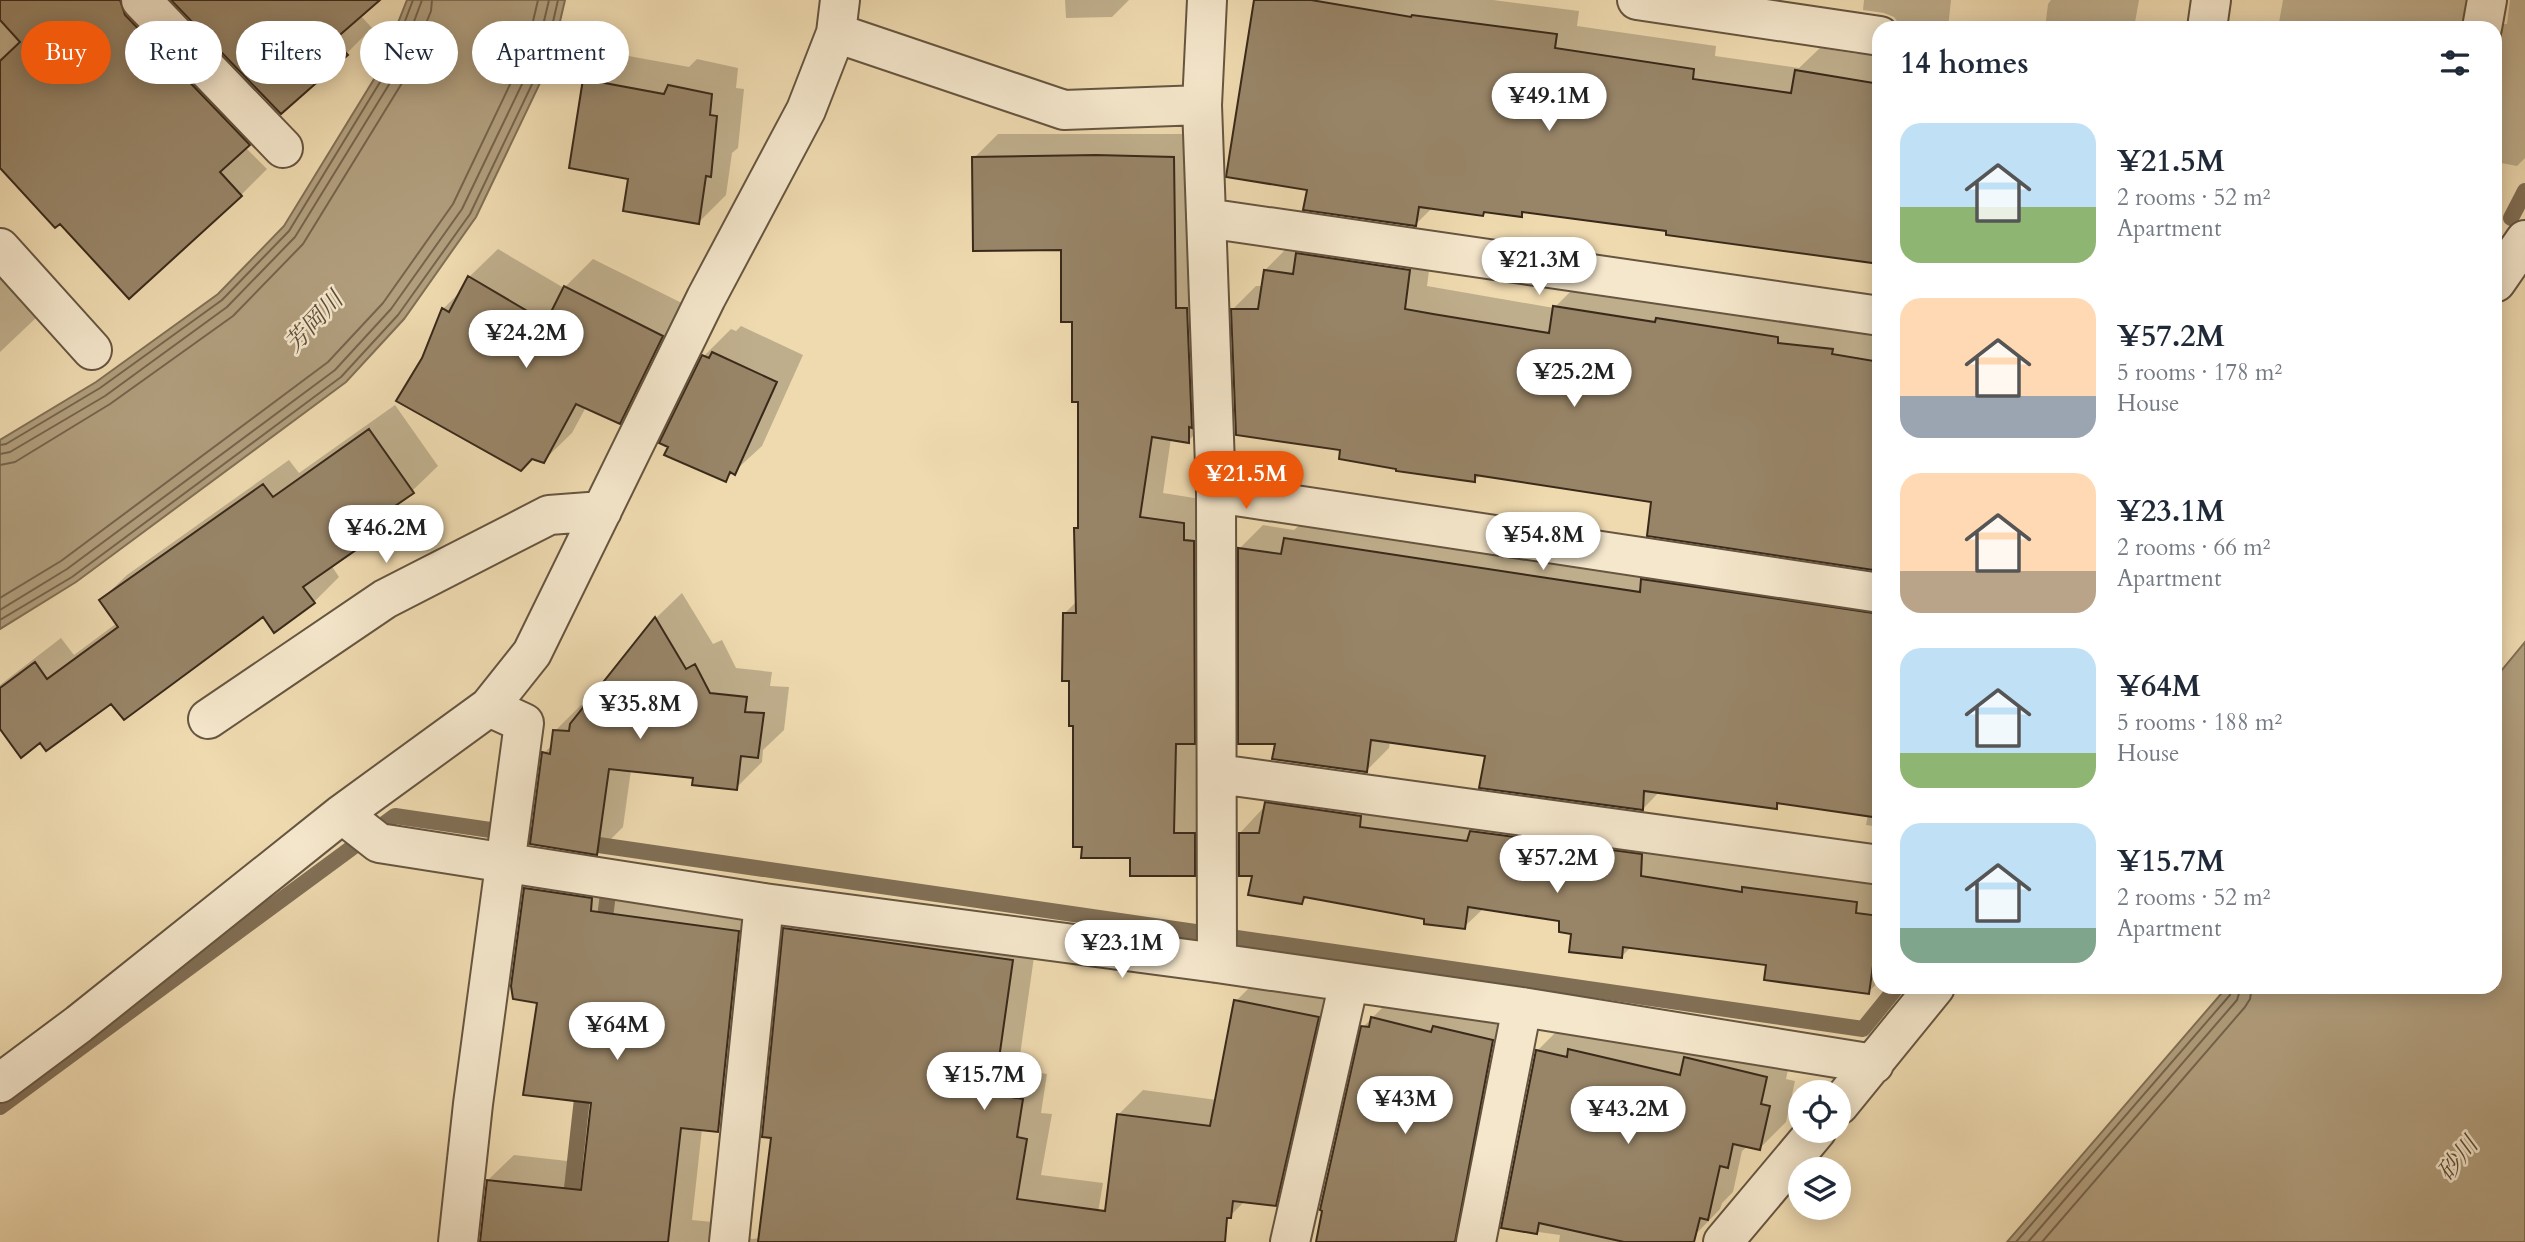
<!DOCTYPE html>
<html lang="en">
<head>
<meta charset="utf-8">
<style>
	body { margin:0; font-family:Cardo,"Noto Serif JP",serif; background:#f2f2f3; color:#1f2937; height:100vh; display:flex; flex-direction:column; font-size:26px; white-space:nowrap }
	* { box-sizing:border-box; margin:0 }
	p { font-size:23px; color:#747a83 }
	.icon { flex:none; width:38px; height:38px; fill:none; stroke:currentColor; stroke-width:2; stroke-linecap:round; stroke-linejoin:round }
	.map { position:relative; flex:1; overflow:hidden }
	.panel { position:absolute; left:1872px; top:21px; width:630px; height:973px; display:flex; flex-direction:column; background:#fff; border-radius:21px; box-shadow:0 4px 18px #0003 }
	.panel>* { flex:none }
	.guide { position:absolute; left:21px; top:21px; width:665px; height:63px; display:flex; gap:14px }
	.controls { position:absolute; left:1788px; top:1080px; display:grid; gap:14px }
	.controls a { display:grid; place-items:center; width:63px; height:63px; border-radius:50%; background:#fff; box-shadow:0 4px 18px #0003; font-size:35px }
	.price { position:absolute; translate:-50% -60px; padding:0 16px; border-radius:24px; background:#fff; color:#222; font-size:23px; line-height:46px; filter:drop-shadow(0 2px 4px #0008) }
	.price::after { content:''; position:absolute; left:50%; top:42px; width:21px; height:16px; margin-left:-10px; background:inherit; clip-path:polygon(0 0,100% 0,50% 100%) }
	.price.on { background:#ea580c; color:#fff }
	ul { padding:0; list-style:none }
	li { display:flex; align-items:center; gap:21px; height:175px; padding:0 28px }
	li span { display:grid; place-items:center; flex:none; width:196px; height:140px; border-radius:21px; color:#555 }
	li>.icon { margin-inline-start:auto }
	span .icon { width:84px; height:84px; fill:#fffc; stroke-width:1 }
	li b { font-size:30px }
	h2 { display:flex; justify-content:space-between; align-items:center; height:84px; padding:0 28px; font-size:30px }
	.tag { padding:0 24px; border-radius:32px; background:#fff; box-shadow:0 4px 18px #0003; font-size:24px; line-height:63px }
	.tag.on { background:#ea580c; color:#fff }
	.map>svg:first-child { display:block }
	.water { fill:#b19e7d; stroke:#816f55; stroke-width:2 }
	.shadow { fill:#0003 }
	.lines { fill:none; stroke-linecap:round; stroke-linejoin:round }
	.shore { stroke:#75644c; stroke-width:2 }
	.stream { stroke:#816f55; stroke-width:16 }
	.building { fill:#988568; stroke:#39291a; stroke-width:2 }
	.minor-casing { stroke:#665540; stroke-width:42 }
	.minor { stroke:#f5e7cc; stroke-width:38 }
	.labels { text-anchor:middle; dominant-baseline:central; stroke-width:5; stroke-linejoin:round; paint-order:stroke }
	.water-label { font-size:24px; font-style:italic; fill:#5d4c38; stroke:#f5e7cc }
</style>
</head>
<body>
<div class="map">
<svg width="2525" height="1242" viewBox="0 0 2525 1242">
	<rect width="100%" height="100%" fill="#efdab0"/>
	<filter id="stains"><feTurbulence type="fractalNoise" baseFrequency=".00286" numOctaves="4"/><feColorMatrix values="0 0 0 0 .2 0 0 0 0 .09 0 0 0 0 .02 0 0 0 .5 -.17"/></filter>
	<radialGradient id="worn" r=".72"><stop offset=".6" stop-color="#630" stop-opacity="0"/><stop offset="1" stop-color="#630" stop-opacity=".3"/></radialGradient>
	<path class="water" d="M407,0H565L551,60L476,217L404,319L346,382L76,582L0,629V440L96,382L218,294L284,226L379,71Z
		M2525,642V1242H2007L2227,987H2496V677Z"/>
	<path class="shadow" d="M0,0H161L274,118L245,147L267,169L241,195L60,221L0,166Z
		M174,0H376L360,15L372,28L346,54Z
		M1065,0H1129L1112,17L1066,18Z
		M1256,0H1493L1579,11L1577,26L1716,46L1715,56L1799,68L1820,48L1857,54L1880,32V262L1526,210L1521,216L1486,211L1482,215L1433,207L1415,225L1309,189Z
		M1864,0H1951L1948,28H1902L1894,17L1884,13L1863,10Z
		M2051,0H2139L2134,28H2045L2048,4Z
		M2283,0H2486L2495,19L2504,24H2507L2510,0H2525V158L2517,166L2496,162V28H2278Z
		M612,53L689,67L697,59L738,68L736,88L744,89L738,148L732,153L726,195L699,222L630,177L585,80Z
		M998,134H1198L1212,417L1188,441L1171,438L1163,493L1207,500L1218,850L1194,874L1132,856L1075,725L1065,613L1077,601L1076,529L1080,525V400L1074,320L1062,248L974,158Z
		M1288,247H1432L1427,286L1554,308L1578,284L1880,328V569L1653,501L1481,474L1474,481L1398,467L1342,449L1233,309L1256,286H1263L1265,270Z
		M498,249L564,288L593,259L690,307L648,394L619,422L586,407L572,433L543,461L424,359L443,309L463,289L469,277Z
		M0,271L38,316L0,352Z
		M741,326L803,355L762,446L725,480L704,356L731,329L736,331Z
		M395,405L438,466L412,491L392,506L397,512L372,537L331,565L339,577L314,602L264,615L40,740L0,726V685L61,638L74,655L117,623L101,600L127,575L289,460L299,473Z
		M1309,516L1880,589V827L1866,825L1868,814L1782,802L1776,807L1660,791L1643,809L1487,755L1390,741L1389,748L1366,771L1277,742L1240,548L1263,525L1294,530Z
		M682,593L713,644L722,640L736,668L772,672L770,686L789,687L784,730L763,750L762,762L736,788L695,776L631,770L623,827L597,853L544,753L553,744L555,731L581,705H587L656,618Z
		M1293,776L1880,875V981L1868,992L1768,964L1631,947L1621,957L1573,932L1560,919L1484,908L1464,927L1425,917L1308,896L1302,902L1254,874L1240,833Z
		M551,863L763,906L743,1105L718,1130L702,1129L692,1220L734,1224L741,1235L752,1239L760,1238L773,1136L785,929L810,904L1037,936L1018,1069L1047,1074L1041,1113L1052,1114L1041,1175L1103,1183L1093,1242H482L488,1180L514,1155L585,1163L593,1101L539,1001L526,889Z
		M1261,976L1342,993L1300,1179L1275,1204L1246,1200L1231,1215L1118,1115L1143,1090L1217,1100L1236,1001Z
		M1387,1003L1516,1017L1473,1242H1317L1363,1027Z
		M1563,1025L1792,1051L1786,1079L1795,1081L1786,1122L1760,1148L1748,1146L1742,1151L1733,1192L1722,1203L1720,1209L1695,1235L1684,1242H1559L1560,1235L1503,1227L1537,1051Z"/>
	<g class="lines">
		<path class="shore" d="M0,445L6,444L100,388L222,300L289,231L385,74L413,0
			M0,454L10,452L105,396L227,307L295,237L393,78L422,0
			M0,465L15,462L110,404L233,316L303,244L402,83L431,11L432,0
			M0,598L61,561L328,362L383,303L453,204L526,51L538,0
			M0,610L67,569L335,370L391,309L462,209L536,55L549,0
			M0,620L72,577L341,377L398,315L470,214L545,57L558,0
			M2016,1242L2230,995L2232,987
			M2028,1242L2237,1000L2241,987
			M2042,1242L2245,1007L2250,999L2252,987"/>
		<path class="stream" d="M2511,218L2525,191
			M578,842L1863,1029L1897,987
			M603,933L608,894
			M0,1107L395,816L552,839
			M566,1242L584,1081"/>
	</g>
	<path class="building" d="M0,0H120L125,15L250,145L220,172L242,196L129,299L60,224L55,228L0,168V61L20,42L0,20Z
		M171,0H380L334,40L348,55L281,114Z
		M1254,0H1311L1411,17L1412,15L1557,34L1555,48L1694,69L1693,79L1791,93L1795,70L1880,84V264L1666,235V231L1522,212V217L1484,212L1483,216L1419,207L1416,226L1303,210L1307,190L1226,177Z
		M583,79L664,94L668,85L712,94L710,115L717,116L711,177L706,176L699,224L623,211L628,179L569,168Z
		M1096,155L1174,157L1176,308H1187L1192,428L1189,427V443L1152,437L1140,517L1184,523V540L1194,541L1195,744H1176L1174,833H1195V876H1130V858H1081L1082,847H1073V726H1069V681H1062L1063,613H1076L1074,528H1078V402H1072V322H1061V250L973,251L972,157Z
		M1296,253L1410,270L1405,309L1433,314L1549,333L1553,306L1655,322L1656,318L1778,337V343L1833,349L1832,354L1880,362V571L1647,536L1651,502L1475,475V482L1396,471V469L1339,459L1340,450L1236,435L1231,309H1258L1264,270L1293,274Z
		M468,276L546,322L564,286L663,336L620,424L576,404L544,463L532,459L521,471L396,401L422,358L442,308L449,312Z
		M712,352L777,382L735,475L730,472L726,482L664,455L668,447L659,443L702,355L709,358Z
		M369,429L414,493L363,528L373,538L303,587L315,603L274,633L263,617L124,720L111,704L46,751L40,743L21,758L0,729V688L35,662L47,679L118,627L99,600L263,484L273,497Z
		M1284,538L1640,592L1641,579L1880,614V818L1777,803V809L1644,791L1643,810L1479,788L1485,756L1371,740L1367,772L1272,759L1275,744H1238V548L1281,554Z
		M655,617L686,669L695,664L710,693L747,697L745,712L764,713L758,758L741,756L737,790L692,785L693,778L609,769L597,855L530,844L542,752L550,754L553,730L569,731L570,724Z
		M1265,802L1361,816L1360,827L1467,841L1470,831L1642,854L1641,876L1742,892V887L1857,902L1856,913L1880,916L1869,994L1764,980L1766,965L1623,947L1622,958L1569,952L1571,934L1559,932V921L1468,907L1465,929L1424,924V919L1304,897L1302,904L1248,895L1252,876H1239V833H1259Z
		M524,888L592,898L591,911L739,931L718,1132L681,1128L668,1242H480L487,1180L581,1190L591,1103L523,1095L537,1003L513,999L511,986Z
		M783,928L1013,960L994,1094L1023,1099L1017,1137L1027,1139L1017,1199L1105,1211L1117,1114L1210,1126L1234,1000L1319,1017L1276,1206L1233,1201L1231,1218H1227L1225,1242H758L771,1138L762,1137Z
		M1371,1017L1431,1032L1433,1026L1493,1040L1455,1242H1316L1322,1211L1320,1210L1361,1026L1369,1027Z
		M1568,1049L1680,1075L1684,1057L1767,1077L1761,1104L1770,1106L1760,1150L1733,1144L1728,1168L1720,1166L1708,1220L1700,1218L1694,1242H1624L1539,1223L1537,1234L1501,1228L1536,1050L1567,1057Z"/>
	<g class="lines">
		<g class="minor-casing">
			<path id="minor" d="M141,0L283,148
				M1207,0L1202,105L1216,493L1217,963
				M1637,0L1880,36
				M2207,28L2211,0
				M2482,28L2487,0
				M836,33L1064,110L1202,105
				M1206,218L1880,316
				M0,248L92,350
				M2496,282L2525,240
				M1216,493L1880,593
				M208,719L385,599L549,515L602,511
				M1218,774L1880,865
				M342,814L379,843L764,903L1217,963L1522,1007L1874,1064
				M0,1083L79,1024L342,814L489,707L532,653L706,298L806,110L836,33L840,0
				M1839,1105L1935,987
				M458,1242L473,1104L524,723L489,707
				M729,1242L764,903
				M1290,1242L1349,982
				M1476,1242L1522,1007
				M1723,1242L1817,1130"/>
		</g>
		<use href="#minor" class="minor"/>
	</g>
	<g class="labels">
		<g class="water-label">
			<text transform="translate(314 322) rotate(-47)">芳岡川</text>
			<text transform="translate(2458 1159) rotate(-51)">砂川</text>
		</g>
	</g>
	<rect width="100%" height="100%" filter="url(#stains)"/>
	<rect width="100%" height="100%" fill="url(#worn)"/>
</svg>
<div class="controls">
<a><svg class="icon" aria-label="locate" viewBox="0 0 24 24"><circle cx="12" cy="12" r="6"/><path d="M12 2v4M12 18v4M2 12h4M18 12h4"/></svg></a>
<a><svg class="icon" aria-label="layers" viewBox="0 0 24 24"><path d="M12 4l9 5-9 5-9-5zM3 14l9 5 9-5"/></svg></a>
</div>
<b class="price" style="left:1549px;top:133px">¥49.1M</b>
<b class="price" style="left:1539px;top:297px">¥21.3M</b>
<b class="price" style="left:526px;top:370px">¥24.2M</b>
<b class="price" style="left:1574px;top:409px">¥25.2M</b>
<b class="price on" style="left:1246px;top:511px">¥21.5M</b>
<b class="price" style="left:386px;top:565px">¥46.2M</b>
<b class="price" style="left:1543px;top:572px">¥54.8M</b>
<b class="price" style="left:640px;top:741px">¥35.8M</b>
<b class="price" style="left:1557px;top:895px">¥57.2M</b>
<b class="price" style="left:1122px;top:980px">¥23.1M</b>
<b class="price" style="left:617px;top:1062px">¥64M</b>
<b class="price" style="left:984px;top:1112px">¥15.7M</b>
<b class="price" style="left:1405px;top:1136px">¥43M</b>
<b class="price" style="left:1628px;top:1146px">¥43.2M</b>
<div class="guide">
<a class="tag on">Buy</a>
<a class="tag">Rent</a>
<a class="tag">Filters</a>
<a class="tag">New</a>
<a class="tag">Apartment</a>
</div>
<section class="panel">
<h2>14 homes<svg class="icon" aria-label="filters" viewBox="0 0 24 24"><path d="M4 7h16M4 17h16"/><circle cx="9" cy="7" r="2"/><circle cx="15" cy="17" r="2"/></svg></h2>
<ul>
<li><span style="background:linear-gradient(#bfe0f5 60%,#8fb573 0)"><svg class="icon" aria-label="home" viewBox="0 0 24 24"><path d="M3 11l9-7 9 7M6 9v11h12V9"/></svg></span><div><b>¥21.5M</b><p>2 rooms · 52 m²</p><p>Apartment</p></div></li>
<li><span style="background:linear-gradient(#ffd9b3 70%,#9aa5b1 0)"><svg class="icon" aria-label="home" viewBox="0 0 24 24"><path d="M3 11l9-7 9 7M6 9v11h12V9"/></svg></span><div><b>¥57.2M</b><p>5 rooms · 178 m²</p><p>House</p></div></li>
<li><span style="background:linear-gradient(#ffd9b3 70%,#b9a48a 0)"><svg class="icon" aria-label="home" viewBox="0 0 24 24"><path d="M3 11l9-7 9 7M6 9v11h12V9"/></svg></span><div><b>¥23.1M</b><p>2 rooms · 66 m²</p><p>Apartment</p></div></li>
<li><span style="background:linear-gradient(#bfe0f5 75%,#8fb573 0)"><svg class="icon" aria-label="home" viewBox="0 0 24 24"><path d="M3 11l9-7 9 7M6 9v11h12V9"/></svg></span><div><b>¥64M</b><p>5 rooms · 188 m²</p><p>House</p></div></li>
<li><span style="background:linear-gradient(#bfe0f5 75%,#7fa58c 0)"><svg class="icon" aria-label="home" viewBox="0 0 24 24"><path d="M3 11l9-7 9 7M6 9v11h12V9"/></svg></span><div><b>¥15.7M</b><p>2 rooms · 52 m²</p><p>Apartment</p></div></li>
</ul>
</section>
</div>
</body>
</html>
